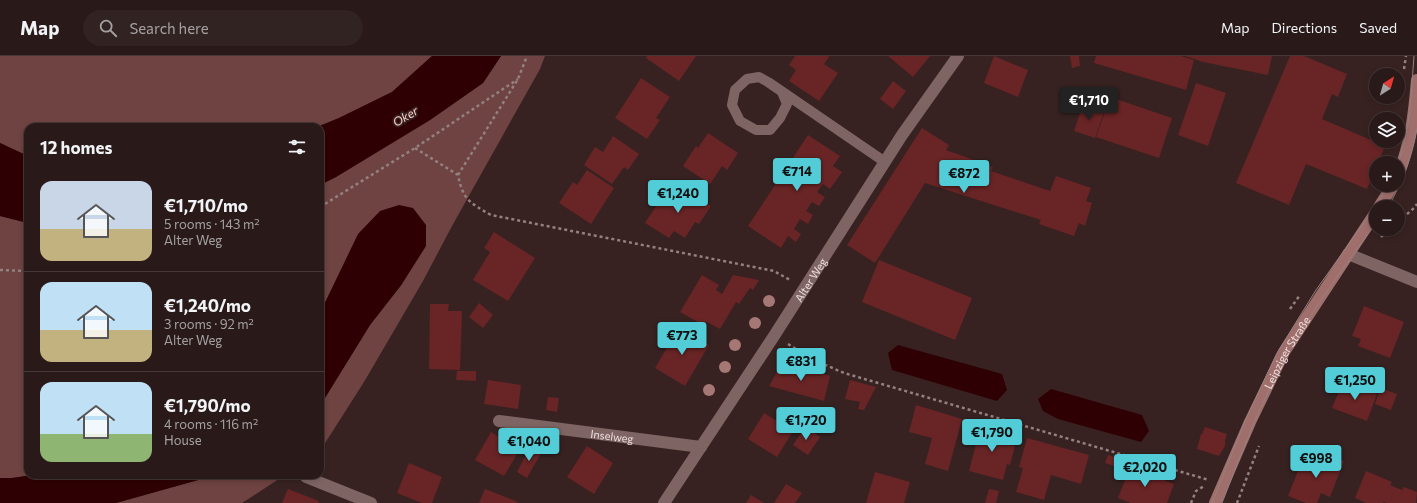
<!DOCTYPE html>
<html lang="en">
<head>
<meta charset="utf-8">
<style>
	body { margin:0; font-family:Commissioner,sans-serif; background:#312322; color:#f1f3f6; height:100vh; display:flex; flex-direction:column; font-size:15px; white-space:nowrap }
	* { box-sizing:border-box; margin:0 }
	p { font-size:13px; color:#a5a1a2 }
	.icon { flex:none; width:22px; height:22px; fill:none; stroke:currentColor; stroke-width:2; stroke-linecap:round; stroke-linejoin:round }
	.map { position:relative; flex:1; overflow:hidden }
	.details { position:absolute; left:24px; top:67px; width:300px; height:356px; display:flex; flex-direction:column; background:#291a19; border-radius:12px; box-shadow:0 2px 6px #0003,0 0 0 1px #453838 }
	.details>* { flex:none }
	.needle { width:26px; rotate:37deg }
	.controls { position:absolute; left:1369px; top:12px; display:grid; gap:8px }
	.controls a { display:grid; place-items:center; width:36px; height:36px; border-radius:50%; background:#291a19; box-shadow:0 2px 6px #0003,0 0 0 1px #453838; font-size:20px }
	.price { position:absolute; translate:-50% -34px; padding:0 9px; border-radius:4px; background:#52ccd6; color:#111; font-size:13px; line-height:26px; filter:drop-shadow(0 1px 2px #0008) }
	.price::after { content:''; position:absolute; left:50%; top:24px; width:12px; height:9px; margin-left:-6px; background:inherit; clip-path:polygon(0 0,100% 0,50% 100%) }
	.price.active { background:#222; color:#fff }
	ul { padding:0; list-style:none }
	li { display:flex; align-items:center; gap:12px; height:100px; padding:0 16px }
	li+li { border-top:1px solid #453838 }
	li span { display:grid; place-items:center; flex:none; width:112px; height:80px; border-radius:12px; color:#555 }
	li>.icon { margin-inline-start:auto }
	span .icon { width:48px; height:48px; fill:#fffc; stroke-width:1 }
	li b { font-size:17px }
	h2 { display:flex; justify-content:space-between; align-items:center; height:48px; padding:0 16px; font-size:17px }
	header { display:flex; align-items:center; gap:24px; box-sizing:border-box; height:56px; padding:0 20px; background:#291a19; border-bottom:1px solid #453838 }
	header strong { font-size:19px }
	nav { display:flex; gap:22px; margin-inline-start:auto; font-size:14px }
	.search { width:280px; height:36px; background:#312322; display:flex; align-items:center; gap:10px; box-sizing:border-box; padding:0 14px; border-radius:22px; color:#a5a1a2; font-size:15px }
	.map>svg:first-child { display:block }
	.green { fill:#6f4341 }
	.water { fill:#2f0003 }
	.building { fill:#692425 }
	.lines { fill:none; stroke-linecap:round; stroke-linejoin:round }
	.path { stroke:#938180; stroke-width:2.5; stroke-dasharray:3 3; stroke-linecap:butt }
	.lane { stroke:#7e6563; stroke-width:10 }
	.street { stroke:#7e6563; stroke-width:12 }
	.secondary { stroke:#a06f6c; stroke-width:12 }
	.tram { stroke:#948281; stroke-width:1 }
	.tree { fill:#a57775 }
	.labels { text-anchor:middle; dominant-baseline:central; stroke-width:3.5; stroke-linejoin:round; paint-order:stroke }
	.street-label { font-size:11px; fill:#efe0df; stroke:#372221 }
	.water-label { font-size:12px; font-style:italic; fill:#facdca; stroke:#372221 }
</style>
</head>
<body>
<header>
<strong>Map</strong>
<div class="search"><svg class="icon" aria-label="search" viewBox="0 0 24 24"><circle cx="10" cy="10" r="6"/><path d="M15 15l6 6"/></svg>Search here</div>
<nav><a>Map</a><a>Directions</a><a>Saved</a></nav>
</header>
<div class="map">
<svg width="1417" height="447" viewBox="0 0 1417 447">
	<rect width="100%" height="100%" fill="#372221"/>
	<path class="green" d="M0,0H432L392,36L339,62L317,71H28V100L0,87Z
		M501,0H545L540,13L452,170L423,225L364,326L320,395V350L370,269L402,228L332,233L320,257V129L336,121L430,64L483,27Z
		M0,160L28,167V419H33L12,422H0Z
		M216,419H285L242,447H116Z"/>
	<path class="water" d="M432,0H501L483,27L430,64L336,121L320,129V71H317L339,62L392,36Z
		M0,87L28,100V167L0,160Z
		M399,149L413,152L426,169V190L402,228L370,269L320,350V257L358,178L380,155Z
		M898,289L1002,318L1007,334L997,345L892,314L888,297Z
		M1051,333L1142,359L1149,375L1141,386L1058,363L1043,355L1038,343Z
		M33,419H216L116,447H0V422H12Z"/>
	<path class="building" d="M647,0H696L679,25L646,2Z
		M795,0H828L829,1L824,8L838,17L819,45L789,25L796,14L789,9Z
		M888,0H930L913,21Z
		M994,0L1028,14L1018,41L984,27Z
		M1070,0H1079L1080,10L1072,12Z
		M1096,0H1181L1194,4L1186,34L1094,7Z
		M1185,0H1272L1268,19L1203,6Z
		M1290,0H1304L1347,18L1338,41L1332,38L1322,63L1385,90L1378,107H1376V112L1367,133L1306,108L1289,149L1236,127Z
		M641,22L670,41L656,62L660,64L647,83L615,62Z
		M893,25L906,35L893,53L880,43Z
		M1196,27L1226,37L1208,90L1178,79Z
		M1110,41L1172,62L1159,102L1096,81Z
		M1083,48L1104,56L1095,82L1074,75Z
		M922,72L949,89L946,94L993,111L991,115L1050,135L1056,120L1091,132L1086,145L1092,147L1085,170L1079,167L1074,180L1039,168L1041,164L925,127L875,207L847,189Z
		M708,77L738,97L727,114L722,110L710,128L683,110L696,90L698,92Z
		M808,79L840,100L833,110L842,116L830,133L823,128L817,136L825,141L819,150L812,146L806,155L813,159L808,168L800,163L794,173L801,178L796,186L788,180L781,192L748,170Z
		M613,80L639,98L628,114L624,111L612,128L584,109L595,91L603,96Z
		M587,114L614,132L591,168L559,147L573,126L577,129Z
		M682,132L711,150L699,168L695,166L685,182L674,175L669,182L645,167L662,141L673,147Z
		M494,176L535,202L508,245L473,224L490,196L484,192Z
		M879,204L972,242L955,284L862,246Z
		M702,219L719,229L716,234L722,238L733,219L759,224L753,234L750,232L739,248L736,246L720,273L707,266L705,270L680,256Z
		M479,247L493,259L483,272L469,261Z
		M430,248H449L448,255H462L460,314L429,313Z
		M1364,250L1404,266L1390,302L1358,290L1361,283L1352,280Z
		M679,271L709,289L685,330L655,312Z
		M782,307L830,320L824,345L769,330Z
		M457,315H476V325L456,324Z
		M488,324L521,329L518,353L484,348Z
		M850,324L876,331L864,354L858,353L860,346L845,343Z
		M1343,325L1377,338L1367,365L1332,352Z
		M1380,332L1397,338L1391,354L1375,348Z
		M548,341L559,342L557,356L546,354Z
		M916,349L962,363L948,415L925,408L932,382L909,376Z
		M764,357L793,375L777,401L748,383Z
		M981,369L1010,377L1007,388L1015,390L1010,409L1007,408L1003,424L969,415Z
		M805,371L820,381L808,399L793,389Z
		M1205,371L1227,378L1225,384V390L1219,400L1197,393L1201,378H1202Z
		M491,376L520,393L504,420L475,404Z
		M1027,382L1089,399L1081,428L1051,419L1044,444L1016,436L1023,412L1019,411Z
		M587,390L613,407L594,438L567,421Z
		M530,391L541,397L527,422L517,416Z
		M1320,395L1344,405L1330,441L1321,437L1317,447H1306L1288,440L1301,407L1313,412Z
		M1108,399L1126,404L1124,413L1105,407Z
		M409,407L442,421L432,447H422L397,437Z
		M1130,411L1174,428L1167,447H1131L1118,442Z
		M1366,415L1392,426L1390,429L1402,434L1404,431L1417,436L1416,447H1387L1384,446L1383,447H1366L1355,442Z
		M875,416L910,426L904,447H866Z
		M786,428L802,437L795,447H774Z
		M288,433L319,445L318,447H282Z
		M485,433L518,446L517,447H479Z
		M989,433L999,435L996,447H985Z
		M751,439L764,447H746Z"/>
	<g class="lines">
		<path class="path" d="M1404,13L1406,0
			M415,92L458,119C463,144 470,147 491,159L774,215L790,224
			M458,119L518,23L527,0
			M320,151L415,92L518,23
			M1398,166L1414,152L1417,148
			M1381,181L1390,173
			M0,214L28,215
			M1290,253L1300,239
			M788,288L814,304L844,317L1209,424
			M1191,447L1196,435L1204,430
			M1237,447L1259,390"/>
		<path class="lane" d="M782,36L787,48L780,62L770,74H756L740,65L732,49L735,34L747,23L759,21L768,26L885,106"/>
		<g class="street">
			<path d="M1348,198L1417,226"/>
			<path id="s1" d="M499,365L701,391"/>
			<path d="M306,421L371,447"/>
			<path id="s2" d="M664,447L774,280L902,79L958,0"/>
		</g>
		<g class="secondary">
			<path d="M1398,120C1411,85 1414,60 1417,24"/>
			<path d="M1379,151L1393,129"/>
			<path id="s3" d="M1215,447L1250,366L1284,296L1376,156"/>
		</g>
		<path class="tram" d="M1398,107C1411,73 1411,36 1414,0
			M1388,151C1402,127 1412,101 1417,73
			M1212,447L1245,365L1277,297L1316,234L1378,147L1388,129
			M1222,447C1242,396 1261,345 1288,297C1313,252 1345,210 1376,167"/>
	</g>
	<g class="tree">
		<circle cx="769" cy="245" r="6"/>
		<circle cx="755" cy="267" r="6"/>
		<circle cx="735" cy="289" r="6"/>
		<circle cx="725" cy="311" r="6"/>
		<circle cx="709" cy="334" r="6"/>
	</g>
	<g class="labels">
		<g class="street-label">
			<text stroke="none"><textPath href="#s2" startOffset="267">Alter Weg</textPath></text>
			<text stroke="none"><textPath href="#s3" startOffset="167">Leipziger Straße</textPath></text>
			<text stroke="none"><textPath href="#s1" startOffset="114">Inselweg</textPath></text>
		</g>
		<g class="water-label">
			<text transform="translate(405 60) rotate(-31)">Oker</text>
		</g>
	</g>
</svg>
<div class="controls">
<a><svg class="needle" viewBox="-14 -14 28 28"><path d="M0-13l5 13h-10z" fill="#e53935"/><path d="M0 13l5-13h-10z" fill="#a5a1a2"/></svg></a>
<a><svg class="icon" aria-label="layers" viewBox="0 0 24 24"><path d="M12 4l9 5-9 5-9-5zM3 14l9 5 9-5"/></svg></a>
<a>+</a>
<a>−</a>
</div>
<b class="price active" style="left:1089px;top:65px">€1,710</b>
<b class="price" style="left:797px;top:136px">€714</b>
<b class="price" style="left:964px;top:138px">€872</b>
<b class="price" style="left:678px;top:158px">€1,240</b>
<b class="price" style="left:682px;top:300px">€773</b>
<b class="price" style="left:801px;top:326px">€831</b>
<b class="price" style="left:1355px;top:345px">€1,250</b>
<b class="price" style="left:806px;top:385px">€1,720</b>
<b class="price" style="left:992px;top:397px">€1,790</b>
<b class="price" style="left:529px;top:406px">€1,040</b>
<b class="price" style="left:1316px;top:423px">€998</b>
<b class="price" style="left:1145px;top:432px">€2,020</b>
<section class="details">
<h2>12 homes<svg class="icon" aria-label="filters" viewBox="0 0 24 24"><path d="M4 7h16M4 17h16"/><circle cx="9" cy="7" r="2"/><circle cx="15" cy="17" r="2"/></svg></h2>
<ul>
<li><span style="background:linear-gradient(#c9d6e8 60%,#c2b280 0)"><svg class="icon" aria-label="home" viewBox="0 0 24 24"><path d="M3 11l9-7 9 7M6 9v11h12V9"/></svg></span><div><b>€1,710/mo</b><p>5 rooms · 143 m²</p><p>Alter Weg</p></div></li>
<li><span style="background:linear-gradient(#bfe0f5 60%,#c2b280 0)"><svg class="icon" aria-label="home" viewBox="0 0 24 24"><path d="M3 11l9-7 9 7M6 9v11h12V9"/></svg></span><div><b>€1,240/mo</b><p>3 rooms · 92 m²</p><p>Alter Weg</p></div></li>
<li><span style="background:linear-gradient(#bfe0f5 65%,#8fb573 0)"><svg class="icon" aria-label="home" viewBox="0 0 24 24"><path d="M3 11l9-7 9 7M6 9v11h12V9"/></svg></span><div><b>€1,790/mo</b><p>4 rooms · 116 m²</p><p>House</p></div></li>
</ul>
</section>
</div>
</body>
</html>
